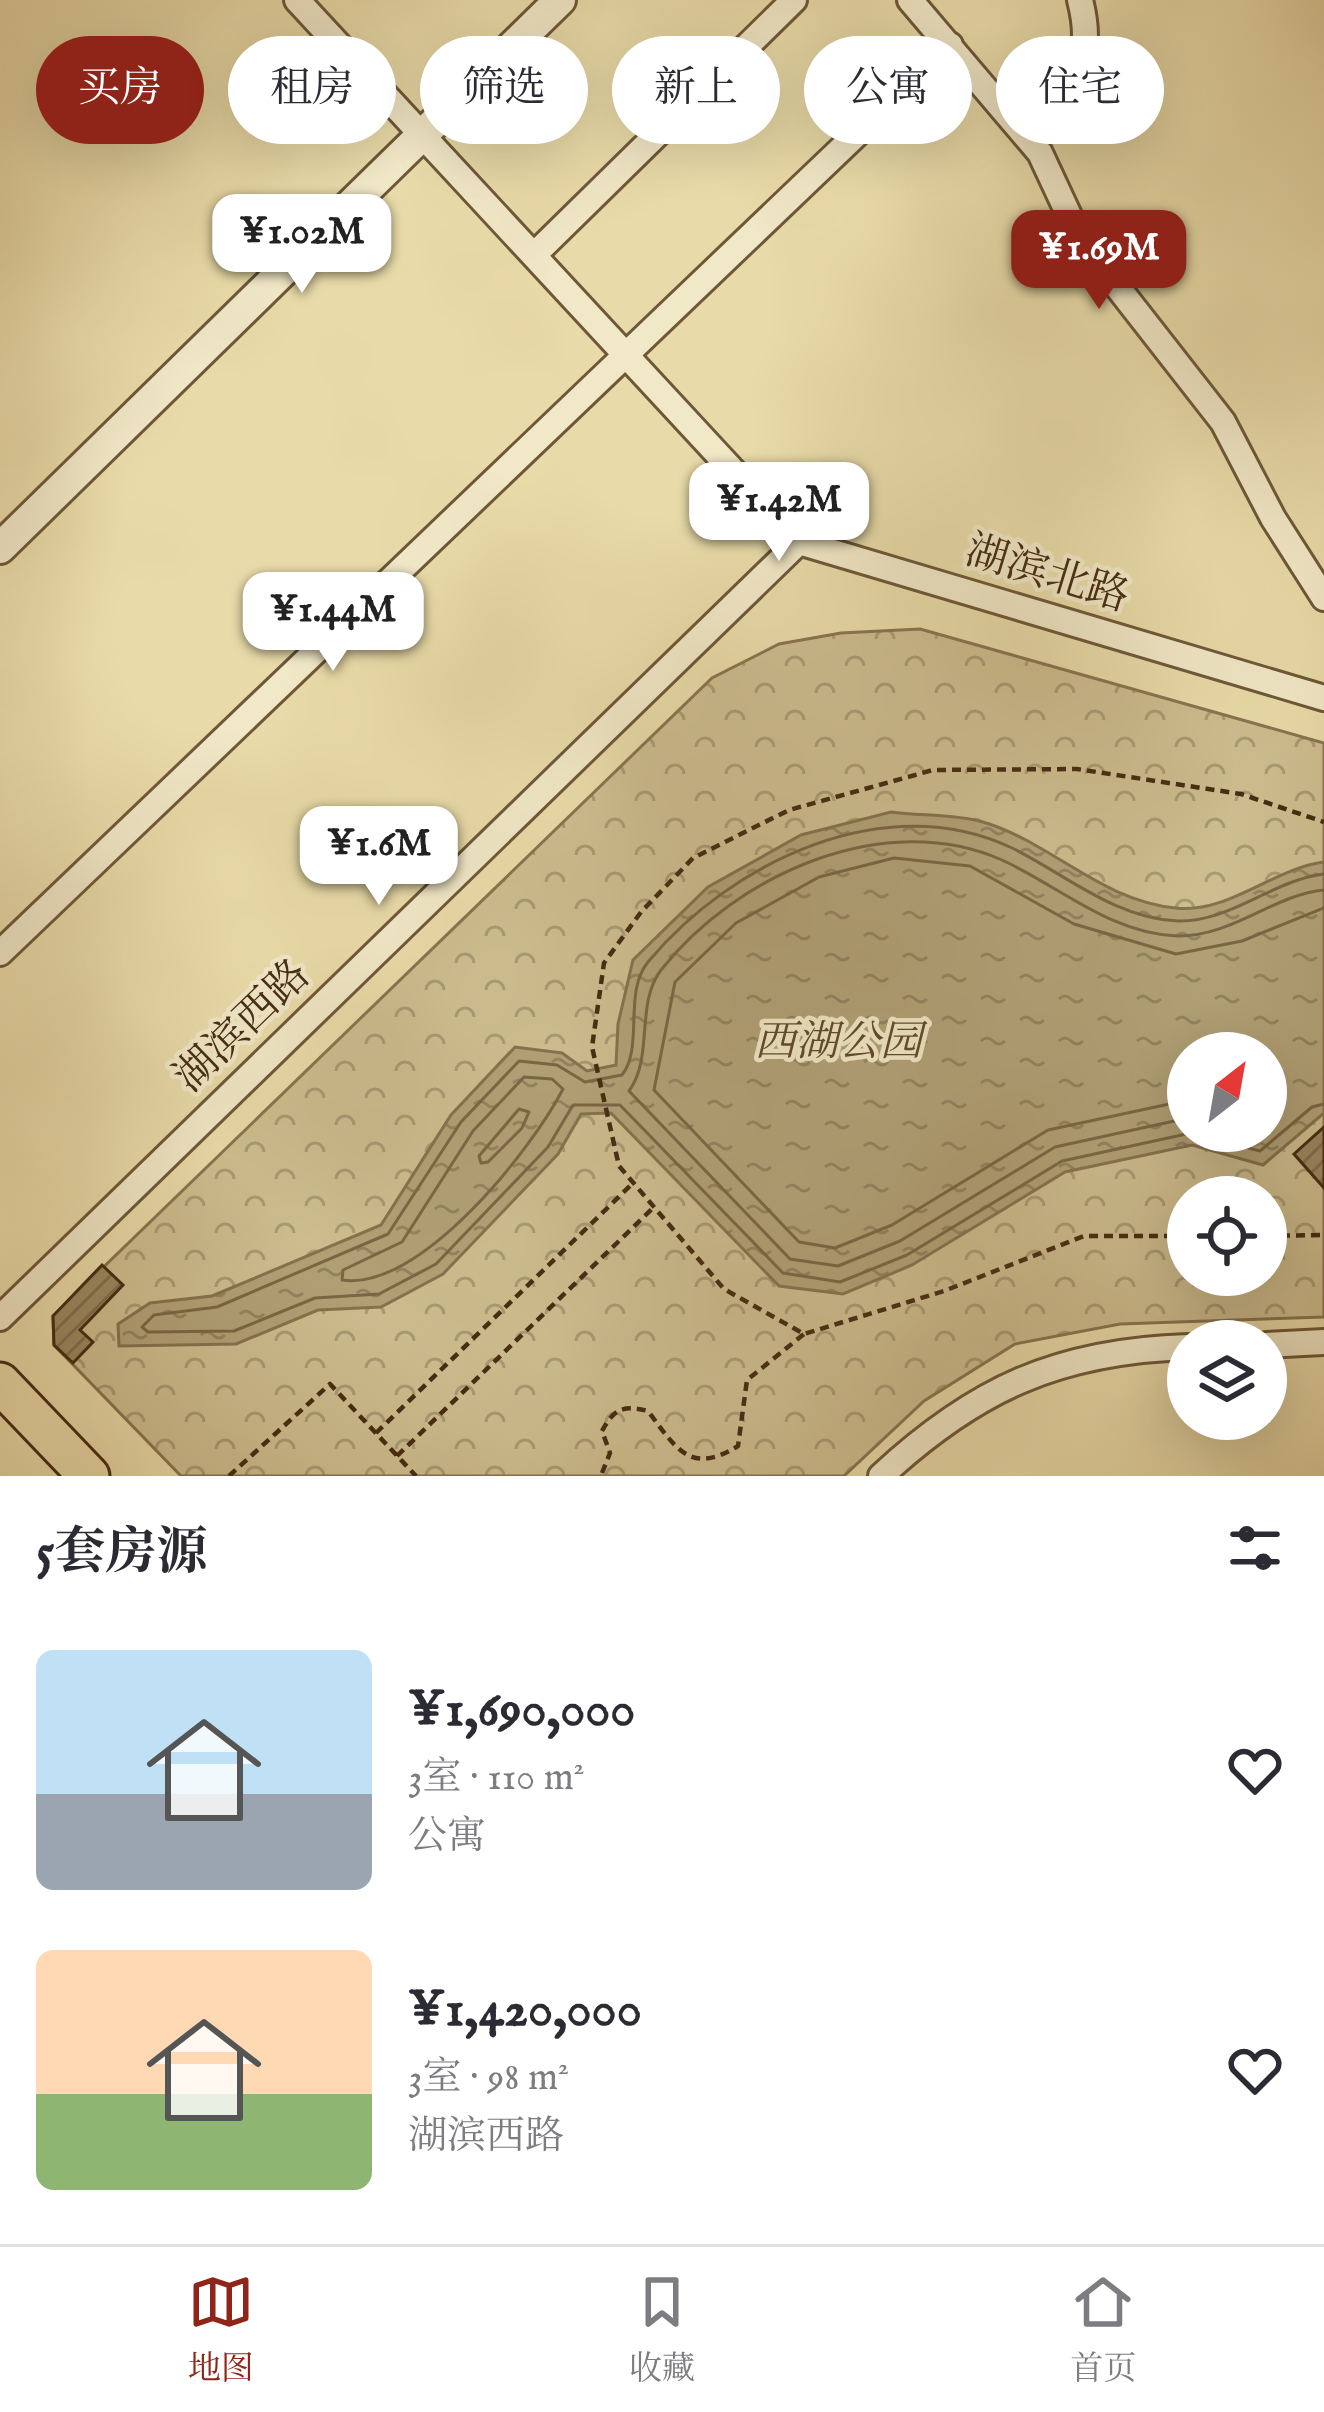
<!DOCTYPE html>
<html lang="zh">
<head>
<meta charset="utf-8">
<style>
	body { margin:0; font-family:"IM FELL English","Noto Serif SC",serif; background:#f7f7f7; color:#2b2b33; height:100vh; display:flex; flex-direction:column; font-size:45px; white-space:nowrap }
	* { box-sizing:border-box; margin:0 }
	p { font-size:39px; color:#7c7c81 }
	.icon { flex:none; width:66px; height:66px; fill:none; stroke:currentColor; stroke-width:2; stroke-linecap:round; stroke-linejoin:round }
	.map { position:relative; height:1476px; overflow:hidden }
	.sheet { display:flex; flex-direction:column; background:#fff; flex:1 }
	.sheet>* { flex:none }
	.top-card { position:absolute; left:36px; top:36px; width:1254px; height:108px; display:flex; gap:24px }
	.needle { width:78px; rotate:31deg }
	.fabs { position:absolute; left:1167px; top:1032px; display:grid; gap:24px }
	.fabs a { display:grid; place-items:center; width:120px; height:120px; border-radius:50%; background:#fff; box-shadow:0 12px 48px #0002; font-size:60px }
	.price { position:absolute; translate:-50% -102px; padding:0 27px; border-radius:24px; background:#fff; color:#222; font-size:39px; line-height:78px; filter:drop-shadow(0 3px 6px #0008) }
	.price::after { content:''; position:absolute; left:50%; top:72px; width:36px; height:27px; margin-left:-18px; background:inherit; clip-path:polygon(0 0,100% 0,50% 100%) }
	.price.active { background:#8f2418; color:#fff }
	ul { padding:0; list-style:none }
	li { display:flex; align-items:center; gap:36px; height:300px; padding:0 36px }
	li span { display:grid; place-items:center; flex:none; width:336px; height:240px; border-radius:18px; color:#555 }
	li>.icon { margin-inline-start:auto }
	span .icon { width:144px; height:144px; fill:#fffc; stroke-width:1 }
	li b { font-size:51px }
	h2 { display:flex; justify-content:space-between; align-items:center; height:144px; padding:0 36px; font-size:51px }
	.tag { padding:0 42px; border-radius:54px; background:#fff; box-shadow:0 12px 48px #0002; font-size:42px; line-height:108px }
	.tag.active { background:#8f2418; color:#fff }
	.tab-bar { display:flex; justify-content:space-around; align-items:center; height:168px; border-top:3px solid #e1e1e2; background:#fff; font-size:33px; color:#7c7c81 }
	.tab-bar a { display:grid; justify-items:center; gap:6px }
	.tab-bar .active { color:#8f2418 }
	.map>svg:first-child { display:block }
	.forest { fill:url(#forest-crowns); stroke:#897450; stroke-width:3; fill-rule:evenodd }
	.water { fill:url(#water-ripples); stroke:#86724e; stroke-width:3; fill-rule:evenodd }
	.lines { fill:none; stroke-linecap:round; stroke-linejoin:round }
	.shore { stroke:#7b6644; stroke-width:3 }
	.building { fill:url(#building-hatch); stroke:#452c12; stroke-width:3 }
	.minor-casing { stroke:#6e5838; stroke-width:30 }
	.tertiary-casing { stroke:#6e5838; stroke-width:36 }
	.primary-casing { stroke:#452c12; stroke-width:45 }
	.path { stroke:#452c12; stroke-width:4.5; stroke-dasharray:9 6; stroke-linecap:butt }
	.minor { stroke:#f1e8c7; stroke-width:24 }
	.tertiary { stroke:#f1e8c7; stroke-width:30 }
	.primary { stroke:#e9dba9; stroke-width:39 }
	.labels { text-anchor:middle; dominant-baseline:central; stroke-width:9; stroke-linejoin:round; paint-order:stroke }
	.street-label { font-size:42px; fill:#452c12; stroke:#f1e8c7 }
	.park-label { font-size:42px; font-style:italic; fill:#60492b; stroke:#f1e8c7 }
</style>
</head>
<body>
<div class="map">
<svg width="1324" height="1476" viewBox="0 0 1324 1476">
	<defs>
		<pattern id="forest-crowns" width="20" height="18" patternUnits="userSpaceOnUse" patternTransform="scale(3)"><rect width="20" height="18" fill="#cdbd8f"/><path d="M2 6a3 3 0 1 1 6 0M12 15a3 3 0 1 1 6 0" fill="none" stroke="#a89a73"/></pattern>
		<pattern id="water-ripples" width="26" height="14" patternUnits="userSpaceOnUse" patternTransform="scale(3)"><rect width="26" height="14" fill="#b1a076"/><path d="M2 4q2-2 4 0t4 0M15 11q2-2 4 0t4 0" fill="none" stroke="#92835f"/></pattern>
		<pattern id="building-hatch" width="6" height="6" patternUnits="userSpaceOnUse" patternTransform="scale(3)"><rect width="6" height="6" fill="#9a8761"/><path d="M-1 1l2-2M0 6l6-6M5 7l2-2" fill="none" stroke="#7f6f4f"/></pattern>
	</defs>
	<rect width="100%" height="100%" fill="#e9dba9"/>
	<filter id="stains"><feTurbulence type="fractalNoise" baseFrequency=".00167" numOctaves="4"/><feColorMatrix values="0 0 0 0 .2 0 0 0 0 .09 0 0 0 0 .02 0 0 0 .5 -.17"/></filter>
	<radialGradient id="worn" r=".72"><stop offset=".6" stop-color="#630" stop-opacity="0"/><stop offset="1" stop-color="#630" stop-opacity=".3"/></radialGradient>
	<path class="forest" d="M920,629L1324,743V1317L1120,1324L1015,1344L924,1401L844,1476H181L54,1345L53,1316L712,678L779,644L841,633ZM1188,1053H1266V1131H1188ZM1188,1197H1266V1275H1188Z"/>
	<path class="water" d="M891,812C920,816 955,814 983,822C1051,842 1101,901 1176,908C1228,914 1274,868 1324,862V1113L1263,1165L1192,1145L1065,1172L912,1265L843,1294L779,1286L611,1113L581,1114L558,1154L443,1274L381,1307L318,1310L236,1344L119,1346L118,1324L150,1303L212,1296L381,1225L451,1115L515,1047L562,1053L587,1071L616,1065L618,1024L633,960L708,887L801,835ZM1188,1053H1266V1131H1188Z"/>
	<g class="lines">
		<path class="shore" d="M1324,874C1273,880 1231,922 1178,921C1116,919 1065,874 1012,848C886,788 732,861 648,962C623,992 644,1047 622,1075L585,1082L557,1065L519,1061L461,1122L388,1234L217,1307L154,1315L142,1327L148,1332L234,1331L315,1298L379,1294L436,1264L548,1147L573,1105H620L783,1273L840,1282L907,1255L1062,1161L1191,1133L1260,1151L1312,1107L1324,1104
			M524,1077L552,1079L563,1089C531,1151 419,1292 342,1280L343,1270L402,1242L473,1131Z
			M1188,1100L1048,1130L892,1225L835,1248L799,1242L654,1090L675,982L736,923L819,877L894,858L970,866L1074,924L1176,954L1242,941L1324,908
			M519,1109L529,1112L522,1128L488,1162L481,1163L479,1156Z
			M1188,1118L1055,1147L900,1241L838,1266L790,1259L629,1091C654,1057 635,1004 661,970C737,874 885,808 1002,860C1059,886 1111,934 1177,936C1232,937 1273,895 1324,890"/>
	</g>
	<path class="building" d="M1324,1127V1188L1294,1154Z
		M102,1265L123,1285L80,1330L93,1342L73,1363L54,1345L53,1316Z"/>
	<g class="lines">
		<g class="minor-casing">
			<path id="minor" d="M297,0L799,542L1324,698
				M910,0L1040,153L1080,239L1223,422L1273,518L1324,598
				M1020,124C1067,78 1098,71 1080,0
				M534,255L794,0
				M0,953L950,45
				M0,1318L799,542
				M1266,1345L1324,1342
				M881,1476C975,1389 1058,1351 1188,1347"/>
		</g>
		<g class="tertiary-casing">
			<path id="tertiary" d="M0,548L560,0"/>
		</g>
		<g class="primary-casing">
			<path id="primary" d="M0,1383L89,1476"/>
		</g>
		<path class="path" d="M1188,1236H1084L944,1291L804,1334L724,1289L619,1166L592,1047L604,963L641,912L693,858L789,810L933,770L1077,769L1241,794L1324,822
			M1266,1236L1324,1235
			M376,1433L632,1184
			M397,1456L653,1208
			M602,1473L610,1453L602,1431C614,1408 624,1405 648,1411C676,1448 690,1476 738,1446L747,1380L804,1334
			M229,1476L330,1384L416,1476"/>
		<use href="#minor" class="minor"/>
		<use href="#tertiary" class="tertiary"/>
		<use href="#primary" class="primary"/>
	</g>
	<g class="labels">
		<g class="street-label">
			<text transform="translate(1047 575) rotate(17)">湖滨北路</text>
			<text transform="translate(243 1027) rotate(-44)">湖滨西路</text>
		</g>
		<g class="park-label">
			<text x="838" y="1043">西湖公园</text>
		</g>
	</g>
	<rect width="100%" height="100%" filter="url(#stains)"/>
	<rect width="100%" height="100%" fill="url(#worn)"/>
</svg>
<div class="fabs">
<a><svg class="needle" viewBox="-14 -14 28 28"><path d="M0-13l5 13h-10z" fill="#e53935"/><path d="M0 13l5-13h-10z" fill="#7c7c81"/></svg></a>
<a><svg class="icon" aria-label="locate" viewBox="0 0 24 24"><circle cx="12" cy="12" r="6"/><path d="M12 2v4M12 18v4M2 12h4M18 12h4"/></svg></a>
<a><svg class="icon" aria-label="layers" viewBox="0 0 24 24"><path d="M12 4l9 5-9 5-9-5zM3 14l9 5 9-5"/></svg></a>
</div>
<b class="price" style="left:302px;top:296px">¥1.02M</b>
<b class="price active" style="left:1099px;top:312px">¥1.69M</b>
<b class="price" style="left:779px;top:564px">¥1.42M</b>
<b class="price" style="left:333px;top:674px">¥1.44M</b>
<b class="price" style="left:379px;top:908px">¥1.6M</b>
<div class="top-card">
<a class="tag active">买房</a>
<a class="tag">租房</a>
<a class="tag">筛选</a>
<a class="tag">新上</a>
<a class="tag">公寓</a>
<a class="tag">住宅</a>
</div>
</div>
<section class="sheet">
<h2>5套房源<svg class="icon" aria-label="filters" viewBox="0 0 24 24"><path d="M4 7h16M4 17h16"/><circle cx="9" cy="7" r="2"/><circle cx="15" cy="17" r="2"/></svg></h2>
<ul>
<li><span style="background:linear-gradient(#bfe0f5 60%,#9aa5b1 0)"><svg class="icon" aria-label="home" viewBox="0 0 24 24"><path d="M3 11l9-7 9 7M6 9v11h12V9"/></svg></span><div><b>¥1,690,000</b><p>3室 · 110 m²</p><p>公寓</p></div><svg class="icon" aria-label="heart" viewBox="0 0 24 24"><path d="M12 20l-8-8c-3-5 5-10 8-4 3-6 11-1 8 4z"/></svg></li>
<li><span style="background:linear-gradient(#ffd9b3 60%,#8fb573 0)"><svg class="icon" aria-label="home" viewBox="0 0 24 24"><path d="M3 11l9-7 9 7M6 9v11h12V9"/></svg></span><div><b>¥1,420,000</b><p>3室 · 98 m²</p><p>湖滨西路</p></div><svg class="icon" aria-label="heart" viewBox="0 0 24 24"><path d="M12 20l-8-8c-3-5 5-10 8-4 3-6 11-1 8 4z"/></svg></li>
</ul>
</section>
<nav class="tab-bar">
<a class="active"><svg class="icon" aria-label="map" viewBox="0 0 24 24"><path d="M3 6l6-2 6 2 6-2v14l-6 2-6-2-6 2zM9 4v14M15 6v14"/></svg>地图</a>
<a><svg class="icon" aria-label="saved" viewBox="0 0 24 24"><path d="M7 4h10v16l-5-4-5 4z"/></svg>收藏</a>
<a><svg class="icon" aria-label="home" viewBox="0 0 24 24"><path d="M3 11l9-7 9 7M6 9v11h12V9"/></svg>首页</a>
</nav>
</body>
</html>
